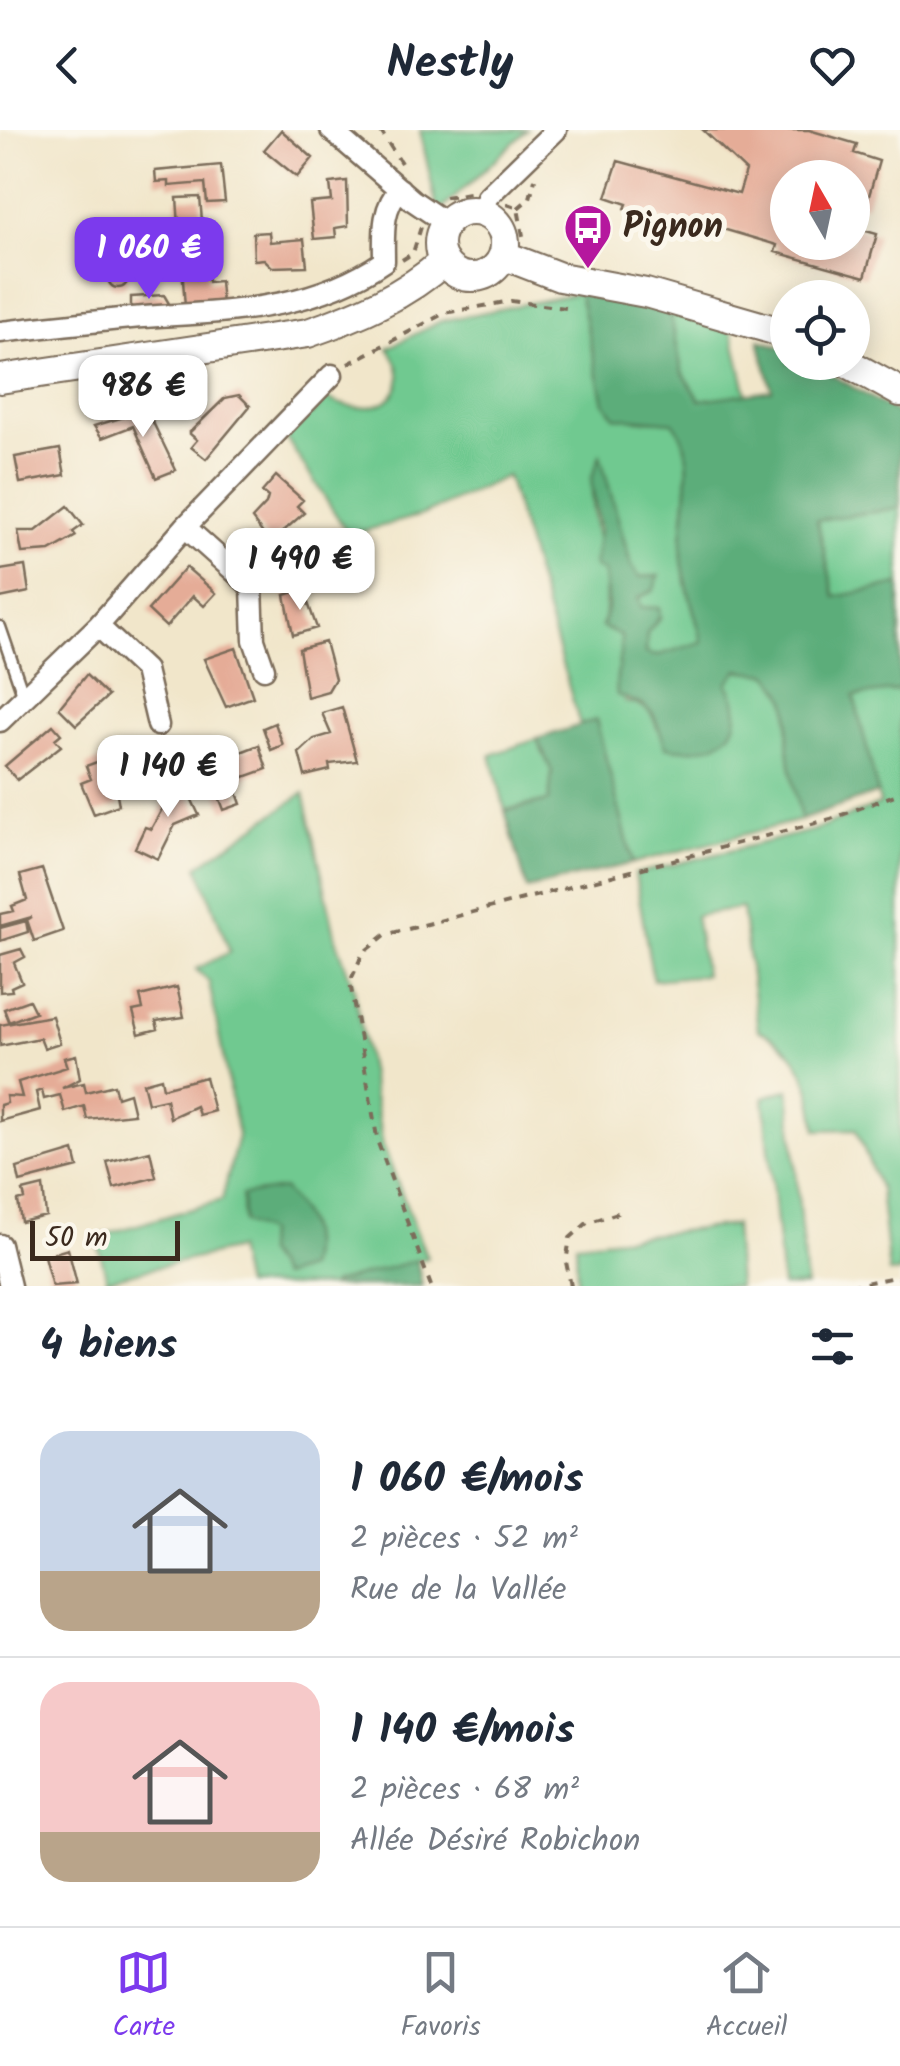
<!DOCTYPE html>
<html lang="fr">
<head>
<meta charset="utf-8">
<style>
	body { margin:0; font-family:Kalam,sans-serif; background:#f2f2f3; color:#1f2937; height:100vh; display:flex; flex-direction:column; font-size:38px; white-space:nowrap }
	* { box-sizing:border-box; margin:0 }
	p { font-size:32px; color:#747a83 }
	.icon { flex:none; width:55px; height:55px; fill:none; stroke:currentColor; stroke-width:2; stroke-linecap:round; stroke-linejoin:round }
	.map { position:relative; height:1156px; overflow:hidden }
	.drawer { display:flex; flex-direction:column; background:#fff; flex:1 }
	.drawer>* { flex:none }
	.needle { width:65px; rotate:351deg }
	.controls { position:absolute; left:770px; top:30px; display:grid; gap:20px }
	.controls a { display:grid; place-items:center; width:100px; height:100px; border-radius:50%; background:#fff; box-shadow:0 5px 25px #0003; font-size:50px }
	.scale { position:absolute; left:30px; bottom:25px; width:150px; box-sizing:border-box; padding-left:10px; border:5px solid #3b2a1e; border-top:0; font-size:28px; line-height:35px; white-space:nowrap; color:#3b2a1e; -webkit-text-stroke:8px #fbf7ec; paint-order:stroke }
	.price { position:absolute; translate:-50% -85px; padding:0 22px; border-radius:20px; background:#fff; color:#222; font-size:32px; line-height:65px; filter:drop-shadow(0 2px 5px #0008) }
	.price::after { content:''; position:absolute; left:50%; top:60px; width:30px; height:22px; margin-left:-15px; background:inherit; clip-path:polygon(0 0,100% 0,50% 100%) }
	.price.current { background:#7c3aed; color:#fff }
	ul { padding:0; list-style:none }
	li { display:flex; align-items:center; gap:30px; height:250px; padding:0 40px }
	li+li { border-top:2px solid #e0e1e3 }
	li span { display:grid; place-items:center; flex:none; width:280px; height:200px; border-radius:30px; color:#555 }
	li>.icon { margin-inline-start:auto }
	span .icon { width:120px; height:120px; fill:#fffc; stroke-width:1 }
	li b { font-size:42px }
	h2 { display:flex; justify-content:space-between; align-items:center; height:120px; padding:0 40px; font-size:42px }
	header { display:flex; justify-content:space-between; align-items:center; height:130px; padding:0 40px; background:#fff; font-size:45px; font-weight:600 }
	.dock { display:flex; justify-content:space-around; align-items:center; height:140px; border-top:2px solid #e0e1e3; background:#fff; font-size:28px; color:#747a83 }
	.dock a { display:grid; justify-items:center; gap:5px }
	.dock .current { color:#7c3aed }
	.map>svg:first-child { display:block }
	.green { fill:#70c990; stroke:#567a57; stroke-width:2.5 }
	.forest { fill:#5cad7a; stroke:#4c6c4c; stroke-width:2.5 }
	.building { fill:#e5ac97 }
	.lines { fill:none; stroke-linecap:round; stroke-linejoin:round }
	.lane-casing { stroke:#7b6c5a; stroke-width:15 }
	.street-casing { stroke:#7b6c5a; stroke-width:25 }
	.secondary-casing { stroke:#7b6c5a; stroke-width:32 }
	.path { stroke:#7b6c5a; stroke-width:4; stroke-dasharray:8 8; stroke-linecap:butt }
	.lane { stroke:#fff; stroke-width:10 }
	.street { stroke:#fff; stroke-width:20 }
	.secondary { stroke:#fff; stroke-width:28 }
	.labels { text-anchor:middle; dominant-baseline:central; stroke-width:10; stroke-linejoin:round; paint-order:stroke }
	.poi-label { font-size:35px; font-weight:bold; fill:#3b2a1e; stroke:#fbf7ec; text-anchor:start }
</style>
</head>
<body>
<header><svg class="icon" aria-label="back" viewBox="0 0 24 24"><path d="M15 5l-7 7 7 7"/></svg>Nestly<svg class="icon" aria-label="heart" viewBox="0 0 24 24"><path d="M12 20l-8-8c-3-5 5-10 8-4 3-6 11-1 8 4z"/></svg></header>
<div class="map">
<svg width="900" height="1156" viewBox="0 0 900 1156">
	<rect width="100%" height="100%" fill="#fbf7ec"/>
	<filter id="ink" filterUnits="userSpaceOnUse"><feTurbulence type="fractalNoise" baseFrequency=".01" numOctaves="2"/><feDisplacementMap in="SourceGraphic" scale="20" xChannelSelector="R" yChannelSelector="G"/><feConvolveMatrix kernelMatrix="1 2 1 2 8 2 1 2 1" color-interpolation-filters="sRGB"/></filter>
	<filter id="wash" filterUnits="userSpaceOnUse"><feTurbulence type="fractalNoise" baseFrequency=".0048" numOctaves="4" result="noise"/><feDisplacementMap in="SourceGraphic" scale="40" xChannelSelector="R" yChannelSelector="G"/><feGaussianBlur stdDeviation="2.25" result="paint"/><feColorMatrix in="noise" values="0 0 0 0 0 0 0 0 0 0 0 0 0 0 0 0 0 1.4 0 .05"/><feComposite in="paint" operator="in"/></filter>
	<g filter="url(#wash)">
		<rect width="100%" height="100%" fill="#f1e6ca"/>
		<path class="green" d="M420,0H527L438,83Z
			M579,163L604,272L637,290L673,291C702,327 679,386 682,429C685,458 696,485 703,513L656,526L646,524L647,503L660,488L640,477L638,468L658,446L639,447L631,434L600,327C575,379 618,441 602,497L621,505L625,572C644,575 652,579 657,598L727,553L738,540L769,544C799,578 785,586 789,626C791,647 797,669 801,690L633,733L596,590L580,595L507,346L422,385L349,405L284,305L322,265C368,295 424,267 388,218L441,191Z
			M670,182L732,201L747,265L700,270L682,241Z
			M900,378V454L835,468L817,389Z
			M900,560V1142L889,1143L880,1060L856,999L817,1000C811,955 804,920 758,900L742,778L695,786L705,845L653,850L635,744L815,700L880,674L854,566Z
			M537,609L552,642L549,671L505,680L491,625Z
			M304,663L336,809L354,859L383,1016L427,1128L331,1156H244L236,1119L107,1149L96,1107L222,1070L238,1006L209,852L196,839L230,822L198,736Z
			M789,959L806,1156H782L764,967Z
			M734,1095L738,1156H577L576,1113Z"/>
		<path class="forest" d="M579,163L670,182L682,241L700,270L772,260L759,210L787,219L788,232L812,233L900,285V378L817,390L835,467L900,454V560L854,566L878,663L801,690C797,669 791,647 789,626C785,586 799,578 769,544L738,540L727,553C758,604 711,627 666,617L653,584L643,575L617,565C614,544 622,528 621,506L602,497L608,475L604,442L594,436L599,400L591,350L600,325L631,435L639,447L659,446L653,461L638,468L641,477L659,478L660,487L647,503L646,523L656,526L702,512C696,484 685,457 682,429C679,386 702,327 673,292L615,287L604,272Z
			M596,590L633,733L527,759L505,681L549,671L552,642L537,609Z
			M283,1059C306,1086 316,1104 307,1139L281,1147L265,1123L266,1102L243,1093L242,1065Z
			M417,1130L422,1156H331L333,1153Z"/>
		<g id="blocks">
			<path class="building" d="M281,0L313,28L297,47L264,20Z
				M703,0H809L857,14L854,23L879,31L866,76L852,72V48H788V112H852V97L877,104L865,147L775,122L777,115L706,94L704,101L625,79L627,74L606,67L618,31L739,64L746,41Z
				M221,35L225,72L207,73L205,53L169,56V51L156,52L155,41Z
				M347,51L348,96L335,98L336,107L314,109L310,73L332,71L330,53Z
				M200,67L204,115L215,114L216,130L206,127L208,152L220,151L222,175L185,177L177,68Z
				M269,102L270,112L304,109L307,136L272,137L264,129L254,130L253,103Z
				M129,104H146V131H128Z
				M108 148a10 10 0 1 1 20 0a10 10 0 1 1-20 0Z
				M164,165L171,177L131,180V167Z
				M239,265L250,276L206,329L191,317L197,310L189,303L225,268Z
				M147,280L176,340L156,348L133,296L102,308L94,296Z
				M60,319L65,345L20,353L15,327Z
				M276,346L303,370L297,376L304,383L270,413L252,389L266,374L268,367L262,362Z
				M68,376L83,395L73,402L76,406L50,421L22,423L18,401H36Z
				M25,436L29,462L0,468V440Z
				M186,437L216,463L204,476L193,466L166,497L148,480Z
				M303,459L317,498L293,505L285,465Z
				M325,512L335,549L328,561L307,567L299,519Z
				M236,518L253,567L226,577L204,529Z
				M86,545L108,566L76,595L59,578Z
				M342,577L357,631L329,634L330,640L305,646L299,623L314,609L331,604L322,583Z
				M275,593L283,615L271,620L263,598Z
				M53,595L61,604L55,609L61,616L17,650L5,636Z
				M259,615L267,639L233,651L241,674L224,680L207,635Z
				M110,627L119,675L94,684L81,653L91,649L86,636Z
				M184,653L199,685L175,695L158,729L135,718L145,697L151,699L161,681L167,659Z
				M42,739L63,801L34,811L27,790L32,787L0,796V784L14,781L12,776L27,770L20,745Z
				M26,791L28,802L0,811V798Z
				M21,819L25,827L14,833L22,852L11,857L12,861L0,862V825Z
				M177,857L184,887L156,891L158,899L139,904L133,881L143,879L140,866Z
				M29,870L35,882L9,892L4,879Z
				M52,886L60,913L44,918L40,908L0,916V895Z
				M76,925L80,949L62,958L84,953L86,962L114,955L117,967L129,963L134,984L87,989L84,976L65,982L60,965L44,969L42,960L36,962L40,980L0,991V975L7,973L6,966L22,967L18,952L67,937L64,928Z
				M205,947L214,981L199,985L196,976L170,988L166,969L148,973L143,953L161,948L163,958Z
				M74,1021L78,1037L20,1052L17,1038Z
				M150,1021L156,1047L114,1058L107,1032Z
				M43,1056L46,1086L21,1092L18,1071L25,1069L23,1061Z
				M68,1119L77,1154L52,1156L44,1126Z"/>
		</g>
	</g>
	<g filter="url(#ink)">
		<use href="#blocks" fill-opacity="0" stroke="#7b6c5a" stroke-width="2.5"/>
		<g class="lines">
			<g class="lane-casing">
				<path id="lane" d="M0,497L25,570"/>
			</g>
			<g class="street-casing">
				<path id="street" d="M331,0L412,70L446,93
					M483,83L487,67L556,0
					M0,202C44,197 87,192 131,188C220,181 307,184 384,131C384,106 381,78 400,59
					M185,397L252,457L254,510L264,539
					M98,496L145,540L158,595
					M0,591L98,496L185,397L332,245
					M0,1115L10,1156"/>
			</g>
			<g class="secondary-casing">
				<path id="secondary" d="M439 114a33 33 0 1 1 66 0a33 33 0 1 1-66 0Z
					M503,125L560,147L646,163L788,204
					M846,232L900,262
					M0,249L308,203C357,186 405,166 444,131"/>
			</g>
			<path class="path" d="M380,0L401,33
				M445,67L469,63
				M507,74L518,78L523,106
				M518,78L530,68L535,49
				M402,130L413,123L421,97
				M348,234L445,183L511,171L573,179
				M431,1156L378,1013L350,852L363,823L385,805L831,689L900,663
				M571,1156L566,1132L570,1108L587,1093L618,1083
				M850,1156L900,1146"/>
			<use href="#lane" class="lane"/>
			<use href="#street" class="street"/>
			<use href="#secondary" class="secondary"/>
		</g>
	</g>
	<defs>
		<g id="bus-pin" transform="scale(2.5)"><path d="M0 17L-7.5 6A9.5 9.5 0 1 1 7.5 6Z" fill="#b5179e" stroke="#fbf7ec"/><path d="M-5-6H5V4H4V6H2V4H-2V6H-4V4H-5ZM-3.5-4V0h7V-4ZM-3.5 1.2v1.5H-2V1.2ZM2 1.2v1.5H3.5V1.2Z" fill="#fff"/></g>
	</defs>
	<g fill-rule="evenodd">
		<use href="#bus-pin" x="588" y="98"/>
	</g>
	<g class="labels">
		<g class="poi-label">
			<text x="623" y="98">Pignon</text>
		</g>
	</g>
</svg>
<div class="controls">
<a><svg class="needle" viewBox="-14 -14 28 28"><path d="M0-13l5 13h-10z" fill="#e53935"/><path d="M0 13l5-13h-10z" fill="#747a83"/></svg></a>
<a><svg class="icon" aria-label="locate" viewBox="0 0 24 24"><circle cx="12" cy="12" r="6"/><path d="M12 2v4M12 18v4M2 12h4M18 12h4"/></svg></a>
</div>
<div class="scale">50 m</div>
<b class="price current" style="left:149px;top:172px">1 060 €</b>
<b class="price" style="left:143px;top:310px">986 €</b>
<b class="price" style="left:300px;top:483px">1 490 €</b>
<b class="price" style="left:168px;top:690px">1 140 €</b>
</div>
<section class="drawer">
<h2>4 biens<svg class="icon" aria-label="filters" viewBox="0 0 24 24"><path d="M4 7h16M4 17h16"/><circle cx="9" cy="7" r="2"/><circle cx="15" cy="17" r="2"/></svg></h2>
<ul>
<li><span style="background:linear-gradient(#c9d6e8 70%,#b9a48a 0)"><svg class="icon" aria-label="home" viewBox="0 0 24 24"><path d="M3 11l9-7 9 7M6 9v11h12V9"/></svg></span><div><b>1 060 €/mois</b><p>2 pièces · 52 m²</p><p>Rue de la Vallée</p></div></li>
<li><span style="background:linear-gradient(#f6c9c9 75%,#b9a48a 0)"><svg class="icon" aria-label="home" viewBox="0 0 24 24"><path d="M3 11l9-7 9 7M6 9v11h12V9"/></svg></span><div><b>1 140 €/mois</b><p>2 pièces · 68 m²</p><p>Allée Désiré Robichon</p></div></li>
</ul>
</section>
<nav class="dock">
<a class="current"><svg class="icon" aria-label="map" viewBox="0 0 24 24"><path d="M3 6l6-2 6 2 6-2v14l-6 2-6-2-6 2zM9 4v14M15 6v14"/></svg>Carte</a>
<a><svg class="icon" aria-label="saved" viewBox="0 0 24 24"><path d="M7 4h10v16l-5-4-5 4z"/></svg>Favoris</a>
<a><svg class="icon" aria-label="home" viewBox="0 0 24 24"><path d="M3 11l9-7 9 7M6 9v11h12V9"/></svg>Accueil</a>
</nav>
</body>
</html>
